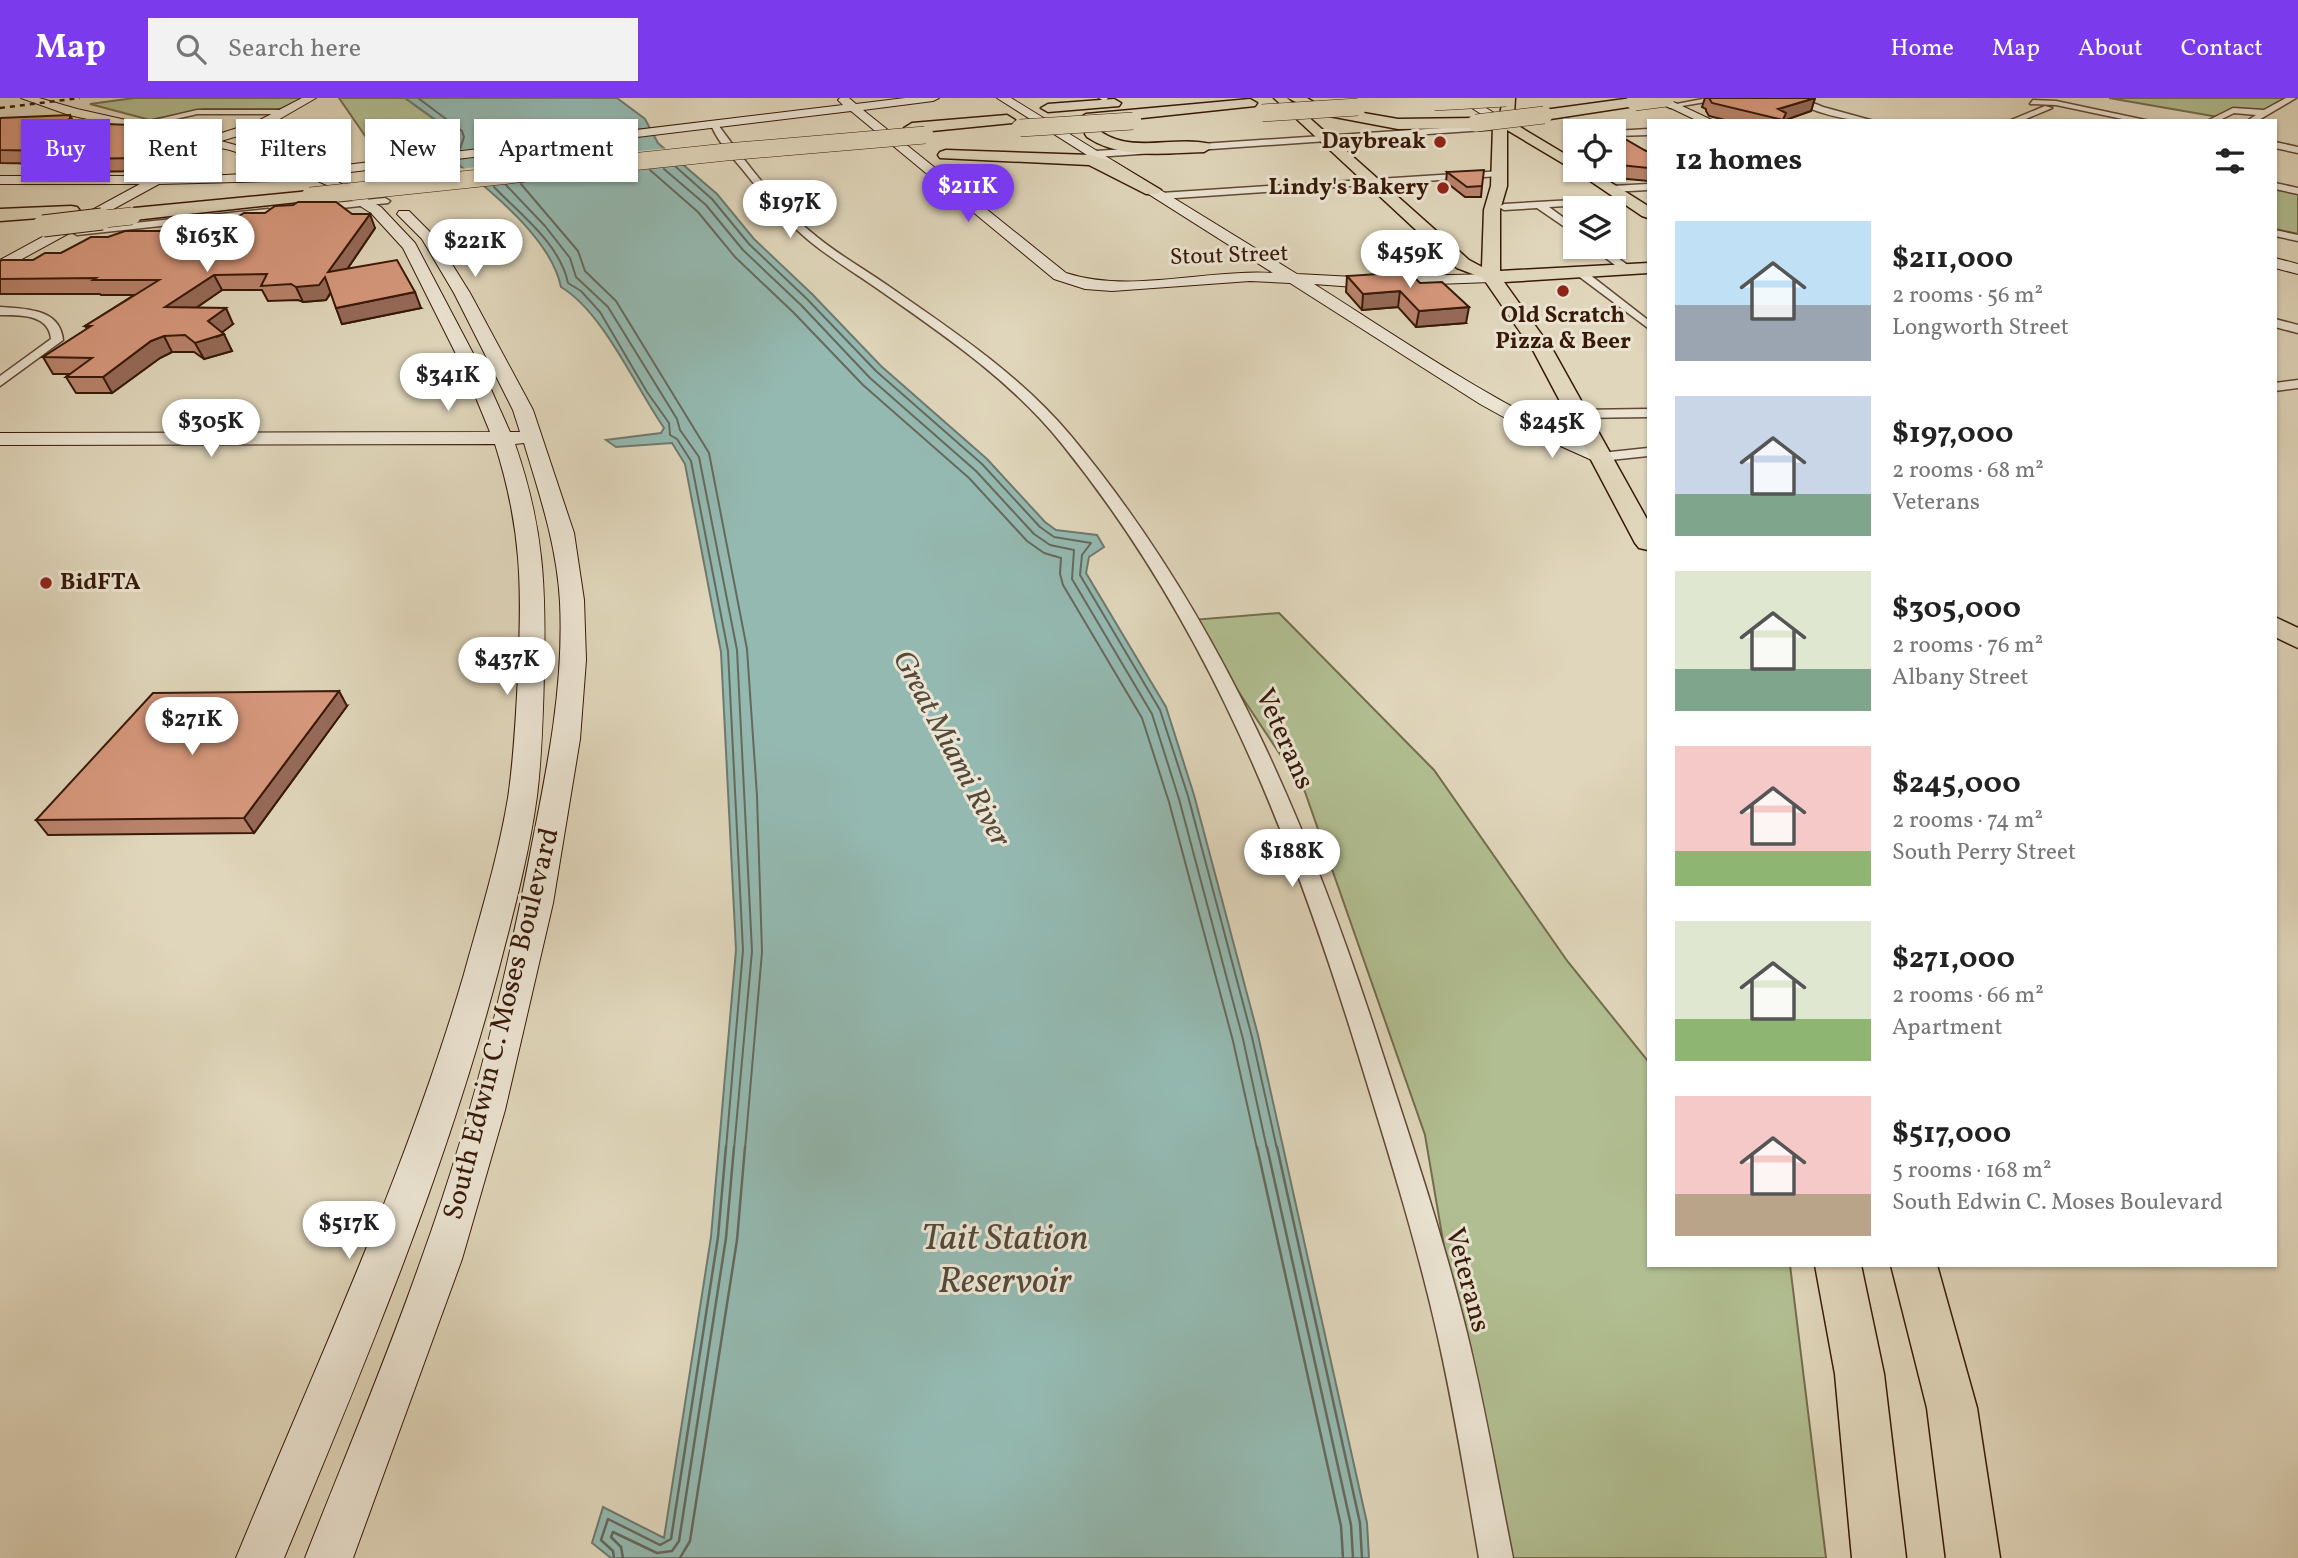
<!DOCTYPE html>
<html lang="en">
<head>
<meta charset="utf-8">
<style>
	body { margin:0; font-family:Vollkorn,serif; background:#f2f2f2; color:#222; height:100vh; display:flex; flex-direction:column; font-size:26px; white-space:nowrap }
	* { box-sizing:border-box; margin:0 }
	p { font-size:23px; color:#767676 }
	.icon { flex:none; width:38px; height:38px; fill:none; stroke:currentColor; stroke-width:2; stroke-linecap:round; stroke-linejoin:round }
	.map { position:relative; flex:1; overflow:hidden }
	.details { position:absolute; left:1647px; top:21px; width:630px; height:1148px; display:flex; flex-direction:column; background:#fff; border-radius:0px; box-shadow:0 2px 5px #0004 }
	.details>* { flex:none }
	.banner { position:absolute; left:21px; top:21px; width:665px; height:63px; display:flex; gap:14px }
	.buttons { position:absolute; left:1563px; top:21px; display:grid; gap:14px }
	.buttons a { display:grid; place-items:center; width:63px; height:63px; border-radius:0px; background:#fff; box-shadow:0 2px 5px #0004; font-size:35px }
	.price { position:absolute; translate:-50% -60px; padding:0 16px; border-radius:24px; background:#fff; color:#222; font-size:23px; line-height:46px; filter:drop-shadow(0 2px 4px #0008) }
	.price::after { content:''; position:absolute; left:50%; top:42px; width:21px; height:16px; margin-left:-10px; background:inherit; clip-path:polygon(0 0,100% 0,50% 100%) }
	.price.on { background:#7c3aed; color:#fff }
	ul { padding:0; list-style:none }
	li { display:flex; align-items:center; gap:21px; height:175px; padding:0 28px }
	li span { display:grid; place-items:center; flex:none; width:196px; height:140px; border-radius:0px; color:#555 }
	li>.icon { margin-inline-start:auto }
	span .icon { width:84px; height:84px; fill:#fffc; stroke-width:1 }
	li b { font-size:30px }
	h2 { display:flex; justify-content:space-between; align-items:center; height:84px; padding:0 28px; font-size:30px }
	.chip { padding:0 24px; border-radius:0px; background:#fff; box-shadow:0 2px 5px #0004; font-size:24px; line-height:63px }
	.chip.on { background:#7c3aed; color:#fff }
	header { display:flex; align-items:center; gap:42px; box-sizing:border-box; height:98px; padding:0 35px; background:#7c3aed; color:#fff }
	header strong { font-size:33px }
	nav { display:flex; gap:38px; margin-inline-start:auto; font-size:24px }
	.search { width:490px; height:63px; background:#f2f2f2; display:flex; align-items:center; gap:18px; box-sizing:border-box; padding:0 24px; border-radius:0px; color:#767676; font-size:26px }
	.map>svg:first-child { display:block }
	.green { fill:#b1be91; stroke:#746c4c; stroke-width:2 }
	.water { fill:#94b9b1; stroke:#6f796d; stroke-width:2 }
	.pier { fill:#e0d6bb }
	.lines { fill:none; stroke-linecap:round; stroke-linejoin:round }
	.shore-far1 { stroke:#66695c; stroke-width:2 }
	.shore { stroke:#66695c; stroke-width:2.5 }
	.street-casing { stroke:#624834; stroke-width:3 }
	.secondary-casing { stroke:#381907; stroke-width:2 }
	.primary-casing { stroke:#381907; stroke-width:3 }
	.highway-casing { stroke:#381907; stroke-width:3 }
	.street { fill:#ebe4d3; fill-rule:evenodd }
	.secondary { fill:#ebe4d3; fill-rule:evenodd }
	.primary { fill:#e0d6bb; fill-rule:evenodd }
	.highway { fill:#e0d6bb; fill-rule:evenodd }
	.rail { stroke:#381907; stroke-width:2.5; stroke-dasharray:5 5; stroke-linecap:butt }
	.highway-bridge-far1-casing { stroke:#381907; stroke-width:18; stroke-linecap:butt }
	.highway-bridge-casing { stroke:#381907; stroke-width:23; stroke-linecap:butt }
	.highway-bridge-far1 { stroke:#e0d6bb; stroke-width:17 }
	.highway-bridge { stroke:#e0d6bb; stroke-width:21 }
	.wall { fill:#b9836c; stroke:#381907; stroke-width:2 }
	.shaded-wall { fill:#966a58; stroke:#381907; stroke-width:2 }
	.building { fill:#d7987d; stroke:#381907; stroke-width:2 }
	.poi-dot { fill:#8f2418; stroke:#ebe4d3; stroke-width:2.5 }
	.labels { text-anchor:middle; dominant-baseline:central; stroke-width:6; stroke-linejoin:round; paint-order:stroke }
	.far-poi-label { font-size:23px; font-weight:bold; fill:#381907; stroke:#ebe4d3; text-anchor:end }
	.far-street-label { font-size:23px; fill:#381907; stroke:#ebe4d3 }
	.street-label { font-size:28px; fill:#381907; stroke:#ebe4d3 }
	.water-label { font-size:30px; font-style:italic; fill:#54493a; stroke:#ebe4d3 }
	.near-water-label { font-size:37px; font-style:italic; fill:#54493a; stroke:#ebe4d3 }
</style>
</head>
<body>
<header>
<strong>Map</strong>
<div class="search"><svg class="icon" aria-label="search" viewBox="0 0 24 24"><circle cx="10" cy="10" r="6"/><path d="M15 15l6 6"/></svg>Search here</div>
<nav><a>Home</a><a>Map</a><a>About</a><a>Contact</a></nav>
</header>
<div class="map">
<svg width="2298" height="1460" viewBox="0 0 2298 1460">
	<rect width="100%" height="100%" fill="#e0d6bb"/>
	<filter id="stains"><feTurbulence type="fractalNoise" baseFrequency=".00286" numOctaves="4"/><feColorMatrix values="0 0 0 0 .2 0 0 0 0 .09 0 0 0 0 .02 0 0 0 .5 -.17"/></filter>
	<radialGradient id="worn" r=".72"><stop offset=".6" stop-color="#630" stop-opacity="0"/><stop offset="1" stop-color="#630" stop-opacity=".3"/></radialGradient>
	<path class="green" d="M134,0H304L281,11H204L150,22L90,6Z
		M339,0H405L457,38L453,53L381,61Z
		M2109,0H2292L2265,15L2239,11L2218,19Z
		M2275,91L2298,96V136L2275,131Z
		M1279,515L1434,672L1568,864L1648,963V1167H1790L1826,1460H1497L1425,1037L1305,694L1191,522Z"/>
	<path class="water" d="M405,0H617L645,21L658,45L717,96L754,141L812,196L881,268L987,361L1045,424L1056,432L1097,437L1104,449L1089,459L1086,475L1166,609L1194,697L1258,937L1367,1425L1369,1460H611L592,1445L603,1409L664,1440L711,1139L736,852L721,554L685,366L672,345L616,349L606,342L661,335L664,330C635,288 603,214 561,189C551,140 490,93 453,62L452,47L457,37Z"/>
	<path class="pier" d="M669,50L686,64L471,79L458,71Z"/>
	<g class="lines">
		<path class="shore-far1" d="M418,0L462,33L464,39L460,51
			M676,69L712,101L749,146L807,201L876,273L982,366L1040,429L1054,439L1091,445L1082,457L1080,477L1160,612L1188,698L1252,939L1277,1051
			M664,71L706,107L743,152L801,207L870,280L976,373L1034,436L1050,447L1074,452L1072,481L1152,616L1179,701L1243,941L1267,1051
			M650,72L698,114L735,159L794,215L863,287L969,380L1027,443L1044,455L1061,460L1060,476L1063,487L1142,620L1169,704L1233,943L1257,1051
			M521,86L578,153L585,173L616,203L709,355L747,551L757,698L762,854L745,1051
			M506,87L545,128L570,160L576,179L608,209L677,321L680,332L699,359L737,552L752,853L734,1051
			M494,89C521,117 560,146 568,185L581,193L600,214L647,294L669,325L670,337L677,341L691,363L728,553L743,852L726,1051"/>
		<path class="shore" d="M1257,1049L1341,1428L1343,1460
			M1267,1049L1351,1427L1353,1460
			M1277,1049L1360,1425L1362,1460
			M614,1460L613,1453L601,1442L608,1421L660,1447L671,1441L718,1139L726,1049
			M623,1460L621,1449L611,1439L613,1434L657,1455L672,1453L679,1443L726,1140L734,1049
			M680,1460L690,1443L737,1142L745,1049"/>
		<g class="street-casing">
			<path id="street" d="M1099,0H1107L1108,1L1104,3Z
				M1708,0H1729L1670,10L1666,8Z
				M1790,0H1801L1823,9L1874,23C1847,23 1812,15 1790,0Z
				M2286,0H2296L2257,23H2247L2256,17L2234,15L2218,23H2207L2233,10L2264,12Z
				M2033,2L2056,3L2150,23H2132L2056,7L2030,6Z
				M2045,8L2052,10L2021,23H2009Z
				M197,12H284L288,14L284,16H197L146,28L142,25Z
				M1568,22L1588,31L1589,33H1579L1565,27Z
				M710,24H716C746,65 777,107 817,139C839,157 864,171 887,187C952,232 1020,277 1071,338C1222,519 1312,735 1383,957C1413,1049 1444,1141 1467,1235C1485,1309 1498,1385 1513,1460H1479C1466,1385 1454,1310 1437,1235C1416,1142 1387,1050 1359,959C1291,737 1209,528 1062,346C1011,282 941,235 875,189C852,173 827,158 806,140C782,120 762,96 743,72C731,58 715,40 710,24Z
				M1502,26L1499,31L1096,59L1092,56L1096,53Z
				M1648,31V37L1614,38V33Z
				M2275,44L2298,49V55L2275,50Z
				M1502,73L1504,75L1499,78L1161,101L1156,98L1161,95Z
				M2275,85L2298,90V96L2275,91Z
				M1648,86V92L1612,94L1607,91L1612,88Z
				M1628,99L1631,100V104L1549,109L1575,128V136L1537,110L1504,112L1499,109L1504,106Z
				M385,100L390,103L388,105L314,113L309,110L314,107Z
				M268,111L273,114L272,116L77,137L72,134L77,131Z
				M2275,132L2298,137V143L2275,138Z
				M1591,149H1603L1633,171L1623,173Z
				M1577,173H1585L1648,222V230L1577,177Z
				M0,209C25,211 60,210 63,242L0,288V278L51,241C49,216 20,217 0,217Z
				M2275,221L2298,227V235L2275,229Z
				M2298,282V290L2275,293V285Z
				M1648,311V319L1578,320L1571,316L1578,312Z
				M1648,350V358L1601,363L1594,359L1601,355Z"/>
		</g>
		<g class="secondary-casing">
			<path id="secondary" d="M21,0H39L77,11L206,40L256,24L302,0H316L264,30L221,43L290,62L312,71L843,7L838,2L840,0H849L856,6L905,0H939L933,3L863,12L1066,175C1131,196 1205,171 1273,175L997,0H1011L1297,176L1354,179L1497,176L1499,179L1491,184L1354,189L1314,186C1409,246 1503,312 1608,355L1611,359L1608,363H1594L1536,337L1480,306L1290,185L1250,183L1112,193L1085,191L1054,181L851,13L326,77L381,109L415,145L485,278L510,334H520L513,312L454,195L422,141L397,116L399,113H409L435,139L470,195L533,312L574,435L584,502L586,562L580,641L553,805L505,1012L462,1161L353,1460H305C344,1361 386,1262 421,1162C469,1030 506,884 532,746C548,666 564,586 560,504C557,448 540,398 524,345L515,346C544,430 546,488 544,576C543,616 542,657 537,698C529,757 513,816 498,874C445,1076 364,1268 284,1460H236C316,1266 405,1078 464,876C480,818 498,760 508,700C514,659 516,618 518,577C522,489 522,432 495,346L0,347V335L490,334L467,278L403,150L371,115L329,88L309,79L276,83L159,86L0,173V162L140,86H0V78H208L294,73L230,52L69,17Z
				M1456,0H1470L1507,23L1497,26Z
				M1650,0H1665L1714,23H1698Z
				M2275,160L2298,166V176L2275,170Z"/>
		</g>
		<g class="primary-casing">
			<path id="primary" d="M1274,0H1287L1469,162L1482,169L1484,112L1491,88L1493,28L1500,17L1503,0H1515L1514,17L1510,23L1575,62V72H1591L1648,108V120L1642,118L1574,72L1507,32V88L1500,112V173L1648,165V175L1504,184L1554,254L1648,423V452L1639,450L1635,445L1534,254L1483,180L1457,170Z
				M2275,519L2298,530V550L2275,539Z
				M1815,1167H1861L1884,1276L1906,1460H1852L1835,1276Z
				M1891,1167H1937L1977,1310L2000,1460H1946L1927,1310Z"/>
		</g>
		<g class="highway-casing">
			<path id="highway" d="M1288,0H1307L1323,10L1316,14Z
				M1632,0L1640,1L1642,4L1635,8L1544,22L1536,17L1544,12Z
				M1114,1L1121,5L1119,8L1048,14L1041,10L1048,6Z
				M1250,1L1257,5L1255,8L1105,24L1107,26L1101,34C1134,56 1174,37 1210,46L1212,49L1204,54C1166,55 1121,62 1087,39L1085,36L1089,25L1081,24L1078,21L1086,16Z
				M1329,9L1398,21L1476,20L1484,25L1476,30L1398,31L1324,17L1321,14Z
				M1007,17L1015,22L1012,25L912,35L904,30L912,25Z
				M946,52L1091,57L1114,64L1161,92L1158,96H1146L1089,67L940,60L938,57L940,54Z
				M310,93L319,98L316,102L134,122L125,116L134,110Z
				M71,108L77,109L80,113L77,117L0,123V111Z"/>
		</g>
		<use href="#street" class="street"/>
		<use href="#secondary" class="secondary"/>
		<use href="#primary" class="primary"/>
		<use href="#highway" class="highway"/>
		<path class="rail" d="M0,10L80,0"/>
		<g class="highway-bridge-far1-casing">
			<path id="highway-bridge-far1" d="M1434,4L1506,0
				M1635,4L1666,0
				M1262,15L1358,9
				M1476,25L1544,17
				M1020,30L1133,23
				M310,98L726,54L925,37
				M86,123L132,118"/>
		</g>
		<g class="highway-bridge-casing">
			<path id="highway-bridge" d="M43,128L102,121"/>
		</g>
		<use href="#highway-bridge-far1" class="highway-bridge-far1"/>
		<use href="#highway-bridge" class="highway-bridge"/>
	</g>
	<path class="wall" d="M1705,0H1815L1811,13L1784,22V23H1729L1709,18L1706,13V11L1702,9Z
		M0,20L74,25L182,57L164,68L150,73L76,74L73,69L60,66L0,65Z
		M1614,41L1646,53H1648V83L1617,80L1603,72H1614Z
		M1447,74L1482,88L1481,99H1465L1446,84Z
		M352,116L375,130L348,170L421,210L342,226L331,195L326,202L303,204L298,202L268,203L262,192H222L196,210L233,226L222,234L232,253L204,261L194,254H172L160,260L112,295H76L66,279L69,276H53L43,259L87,231L85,228L134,197H101L100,196H0V163L33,162L61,155L108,139L213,133Z
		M1347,178L1420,185L1466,225L1416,229L1398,209L1362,212L1346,194Z
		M347,608L254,735L48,737L36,722Z"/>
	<path class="shaded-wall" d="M1815,0L1811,13L1783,23L1778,11Z
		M70,17L76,29L61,24Z
		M176,44L182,57L164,68L150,73L143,60Z
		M370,116L375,130L335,189L328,174Z
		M214,177L222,192L174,225L165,209Z
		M325,179L331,194L326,202L303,204L296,189Z
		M1400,193L1398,209L1362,212L1363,196Z
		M415,194L421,210L342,226L336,210Z
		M1469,209L1466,225L1416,229L1419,213Z
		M226,210L233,226L216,239L224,236L232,253L204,261L195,245L208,223Z
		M164,238L172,254L160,260L112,295L103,279L151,243Z
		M339,593L347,608L254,735L244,720Z"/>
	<path class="building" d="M1709,0H1815L1778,11L1786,15L1783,22L1712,5Z
		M70,17V21L61,24L130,27L176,44L157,55L143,60L69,61L70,57L53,53L0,52V20Z
		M1614,41H1625L1646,53H1648V70L1620,67L1614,63Z
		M1484,72L1482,88L1467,89L1447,74Z
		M298,104H336L352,116H370L328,174L397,162L415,194L336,210L325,179L319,187L296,189L291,186L261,188L267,176L214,177L165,209L226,210L208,223L224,236L195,245L185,237L164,238L151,243L103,279H66L92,260L43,259L91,228H85L159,182H93L96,180L0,181V163L2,162H33L45,155H61L91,139H108L125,133H213L244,115H265L275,108L293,107Z
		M1409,174L1420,185L1442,184L1469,209L1419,213L1400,193L1363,196L1347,178Z
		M339,593L244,720L36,722L153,595Z"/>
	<g class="poi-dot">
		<circle cx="1440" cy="44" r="7"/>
		<circle cx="1443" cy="90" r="7"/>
		<circle cx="1563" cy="193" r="7"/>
		<circle cx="46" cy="485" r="7"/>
	</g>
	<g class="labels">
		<g class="far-poi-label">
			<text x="1426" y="44">Daybreak</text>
			<text x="1429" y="90">Lindy's Bakery</text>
			<text x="1563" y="218" text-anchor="middle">Old Scratch<tspan x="1563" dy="26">Pizza &amp; Beer</tspan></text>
			<text x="60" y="485" text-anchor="start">BidFTA</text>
		</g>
		<g class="far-street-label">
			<text transform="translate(1229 158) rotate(-2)">Stout Street</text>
		</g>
		<g class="street-label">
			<text transform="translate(1284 641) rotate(66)">Veterans</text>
			<text transform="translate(502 926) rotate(-76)">South Edwin C. Moses Boulevard</text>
			<text transform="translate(1467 1182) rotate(75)">Veterans</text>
		</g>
		<g class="water-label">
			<text transform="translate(951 651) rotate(62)">Great Miami River</text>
		</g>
		<g class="near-water-label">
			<text x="1005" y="1141">Tait Station<tspan x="1005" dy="43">Reservoir</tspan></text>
		</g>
	</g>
	<rect width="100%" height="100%" filter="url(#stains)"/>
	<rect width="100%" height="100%" fill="url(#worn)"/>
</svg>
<div class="buttons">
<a><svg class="icon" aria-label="locate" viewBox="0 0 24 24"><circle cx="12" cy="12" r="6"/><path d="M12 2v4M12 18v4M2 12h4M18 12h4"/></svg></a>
<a><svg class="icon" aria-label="layers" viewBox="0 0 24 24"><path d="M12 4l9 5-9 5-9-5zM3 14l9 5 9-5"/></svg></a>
</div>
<b class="price on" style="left:968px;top:126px">$211K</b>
<b class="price" style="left:790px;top:142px">$197K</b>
<b class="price" style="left:207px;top:176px">$163K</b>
<b class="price" style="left:475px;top:181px">$221K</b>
<b class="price" style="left:1410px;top:192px">$459K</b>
<b class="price" style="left:448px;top:315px">$341K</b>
<b class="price" style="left:211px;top:361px">$305K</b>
<b class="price" style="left:1552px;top:362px">$245K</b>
<b class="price" style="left:507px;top:599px">$437K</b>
<b class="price" style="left:192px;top:659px">$271K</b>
<b class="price" style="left:1292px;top:791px">$188K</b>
<b class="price" style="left:349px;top:1163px">$517K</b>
<div class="banner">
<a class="chip on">Buy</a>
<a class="chip">Rent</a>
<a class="chip">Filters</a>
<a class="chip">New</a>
<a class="chip">Apartment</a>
</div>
<section class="details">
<h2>12 homes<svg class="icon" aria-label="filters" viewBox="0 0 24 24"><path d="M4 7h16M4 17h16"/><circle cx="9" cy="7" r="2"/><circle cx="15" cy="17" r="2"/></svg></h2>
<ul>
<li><span style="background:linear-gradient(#bfe0f5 60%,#9aa5b1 0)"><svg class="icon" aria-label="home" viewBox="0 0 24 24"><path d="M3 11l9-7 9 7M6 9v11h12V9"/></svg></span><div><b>$211,000</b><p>2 rooms · 56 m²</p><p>Longworth Street</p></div></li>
<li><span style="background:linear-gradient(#c9d6e8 70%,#7fa58c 0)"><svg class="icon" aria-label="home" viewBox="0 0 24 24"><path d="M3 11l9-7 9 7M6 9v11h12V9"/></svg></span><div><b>$197,000</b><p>2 rooms · 68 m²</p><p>Veterans</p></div></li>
<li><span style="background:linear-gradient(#dfe7d0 70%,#7fa58c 0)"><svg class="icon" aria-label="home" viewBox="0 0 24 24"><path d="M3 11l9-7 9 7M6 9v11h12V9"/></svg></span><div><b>$305,000</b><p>2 rooms · 76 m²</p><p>Albany Street</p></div></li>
<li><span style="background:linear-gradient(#f6c9c9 75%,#8fb573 0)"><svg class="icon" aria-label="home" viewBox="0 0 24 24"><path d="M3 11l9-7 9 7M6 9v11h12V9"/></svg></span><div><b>$245,000</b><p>2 rooms · 74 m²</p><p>South Perry Street</p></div></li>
<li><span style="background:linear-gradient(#dfe7d0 70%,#8fb573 0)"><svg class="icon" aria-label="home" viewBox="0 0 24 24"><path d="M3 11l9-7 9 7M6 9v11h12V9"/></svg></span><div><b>$271,000</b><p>2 rooms · 66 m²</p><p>Apartment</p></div></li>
<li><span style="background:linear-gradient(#f6c9c9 70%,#b9a48a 0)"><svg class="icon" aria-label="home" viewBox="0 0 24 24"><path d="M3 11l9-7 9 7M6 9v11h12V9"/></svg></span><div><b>$517,000</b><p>5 rooms · 168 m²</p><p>South Edwin C. Moses Boulevard</p></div></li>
</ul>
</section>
</div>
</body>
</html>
